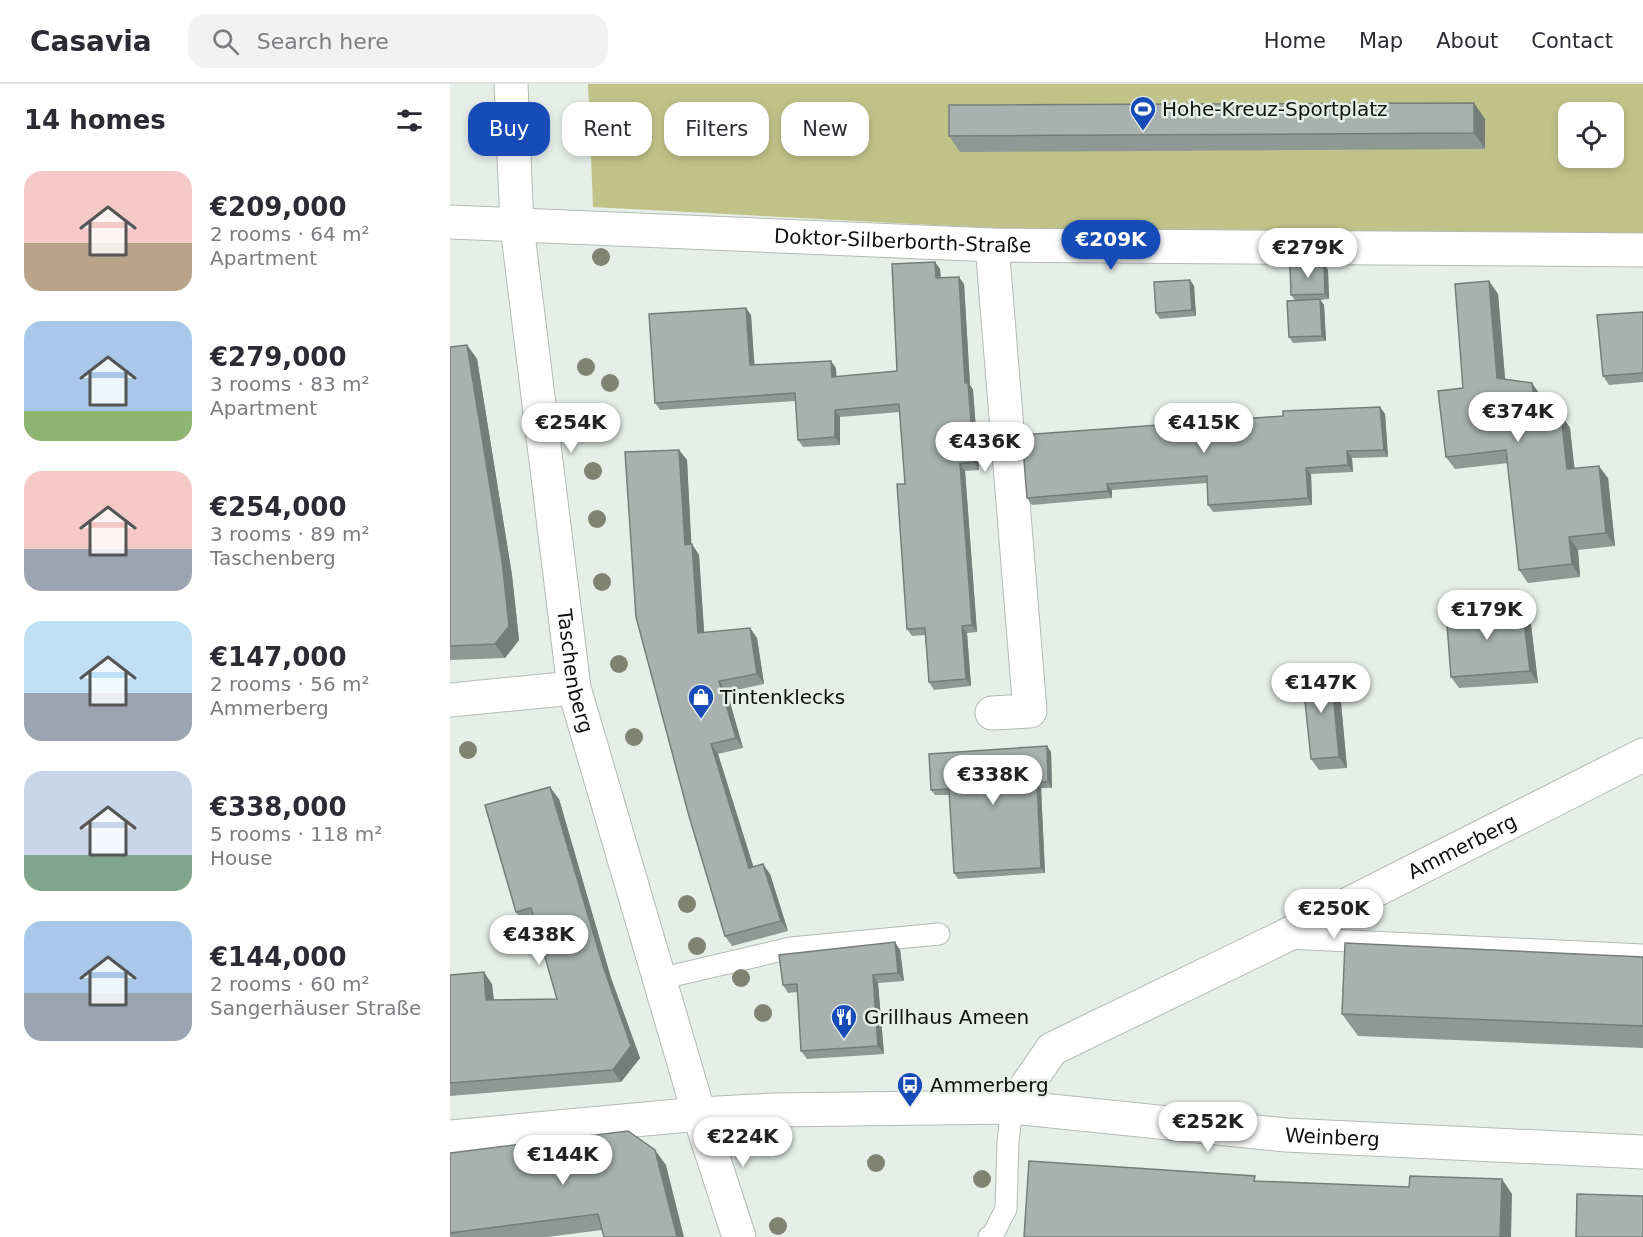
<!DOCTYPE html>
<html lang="en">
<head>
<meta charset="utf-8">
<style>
	body { margin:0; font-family:"DejaVu Sans",sans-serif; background:#f2f2f3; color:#2b2b33; height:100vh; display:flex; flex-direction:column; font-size:22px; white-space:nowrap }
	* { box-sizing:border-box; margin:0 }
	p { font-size:20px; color:#7c7c81 }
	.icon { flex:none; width:33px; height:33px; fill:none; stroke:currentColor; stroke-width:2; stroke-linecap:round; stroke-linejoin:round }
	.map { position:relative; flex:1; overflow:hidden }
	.side { display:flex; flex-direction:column; background:#fff; width:450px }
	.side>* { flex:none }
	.hud { position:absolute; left:18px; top:18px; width:570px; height:54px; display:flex; gap:12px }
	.controls { position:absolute; left:1108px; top:18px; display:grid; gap:12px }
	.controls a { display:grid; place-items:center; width:66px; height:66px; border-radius:12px; background:#fff; box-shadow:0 3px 9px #0003; font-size:30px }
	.price { position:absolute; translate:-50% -51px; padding:0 14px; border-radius:21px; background:#fff; color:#222; font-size:20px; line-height:39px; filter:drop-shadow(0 2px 3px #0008) }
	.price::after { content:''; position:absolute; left:50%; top:36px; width:18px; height:14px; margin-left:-9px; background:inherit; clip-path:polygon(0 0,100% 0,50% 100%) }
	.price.on { background:#174cb8; color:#fff }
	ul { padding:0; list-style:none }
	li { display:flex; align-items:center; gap:18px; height:150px; padding:0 24px }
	li span { display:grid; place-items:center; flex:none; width:168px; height:120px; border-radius:18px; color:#555 }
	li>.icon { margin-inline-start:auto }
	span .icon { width:72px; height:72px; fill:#fffc; stroke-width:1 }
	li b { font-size:26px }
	h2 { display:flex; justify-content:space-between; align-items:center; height:72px; padding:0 24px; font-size:26px }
	.pill { padding:0 21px; border-radius:18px; background:#fff; box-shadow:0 3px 9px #0003; font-size:21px; line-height:54px }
	.pill.on { background:#174cb8; color:#fff }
	header { display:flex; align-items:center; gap:36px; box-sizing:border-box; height:84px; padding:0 30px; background:#fff; border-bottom:2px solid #e1e1e2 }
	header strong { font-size:28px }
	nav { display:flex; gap:33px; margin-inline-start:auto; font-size:21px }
	.search { width:420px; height:54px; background:#f2f2f3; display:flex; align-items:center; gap:15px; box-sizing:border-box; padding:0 21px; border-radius:18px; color:#7c7c81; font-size:22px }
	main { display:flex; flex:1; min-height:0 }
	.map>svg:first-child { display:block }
	.green { fill:#c0c388; fill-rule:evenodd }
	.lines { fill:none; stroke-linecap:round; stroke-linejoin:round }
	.lane-casing { stroke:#b3bab5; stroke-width:23 }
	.street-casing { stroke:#b3bab5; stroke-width:35 }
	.secondary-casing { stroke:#b3bab5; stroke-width:35 }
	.lane { stroke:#fff; stroke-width:21 }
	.street { stroke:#fff; stroke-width:33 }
	.secondary { stroke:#fff; stroke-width:33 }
	.tree { fill:#808371 }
	.wall { fill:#909896 }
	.shaded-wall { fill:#767c7a }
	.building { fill:#a8b1ae; stroke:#767c7a; stroke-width:1.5 }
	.labels { text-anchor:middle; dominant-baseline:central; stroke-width:5; stroke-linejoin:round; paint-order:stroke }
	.poi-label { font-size:20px; fill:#0d100e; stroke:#e7eee8; text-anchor:start }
	.street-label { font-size:20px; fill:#0d100e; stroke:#e7eee8 }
</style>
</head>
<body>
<header>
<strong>Casavia</strong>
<div class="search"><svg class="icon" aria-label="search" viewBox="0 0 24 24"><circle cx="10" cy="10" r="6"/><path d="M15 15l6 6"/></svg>Search here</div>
<nav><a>Home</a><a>Map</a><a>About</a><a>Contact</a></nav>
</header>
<main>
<section class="side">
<h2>14 homes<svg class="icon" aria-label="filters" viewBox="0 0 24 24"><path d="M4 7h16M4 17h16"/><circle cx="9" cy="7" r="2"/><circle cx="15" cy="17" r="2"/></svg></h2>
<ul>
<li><span style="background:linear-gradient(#f6c9c9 60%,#b9a48a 0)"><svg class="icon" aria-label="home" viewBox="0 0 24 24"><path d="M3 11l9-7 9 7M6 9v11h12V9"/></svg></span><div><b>€209,000</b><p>2 rooms · 64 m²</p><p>Apartment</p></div></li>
<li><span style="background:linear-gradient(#a9c7e8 75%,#8fb573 0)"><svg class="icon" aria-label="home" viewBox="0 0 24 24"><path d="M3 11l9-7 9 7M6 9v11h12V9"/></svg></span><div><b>€279,000</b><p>3 rooms · 83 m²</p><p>Apartment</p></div></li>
<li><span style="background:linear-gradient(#f6c9c9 65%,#9aa5b1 0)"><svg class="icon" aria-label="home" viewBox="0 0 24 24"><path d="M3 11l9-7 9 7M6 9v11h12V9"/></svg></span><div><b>€254,000</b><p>3 rooms · 89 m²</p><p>Taschenberg</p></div></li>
<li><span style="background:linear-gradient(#bfe0f5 60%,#9aa5b1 0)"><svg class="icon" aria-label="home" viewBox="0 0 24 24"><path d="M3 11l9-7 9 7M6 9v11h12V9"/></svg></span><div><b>€147,000</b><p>2 rooms · 56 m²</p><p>Ammerberg</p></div></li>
<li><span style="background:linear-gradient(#c9d6e8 70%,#7fa58c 0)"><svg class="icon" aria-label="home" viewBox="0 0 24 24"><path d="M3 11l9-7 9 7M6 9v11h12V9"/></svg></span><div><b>€338,000</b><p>5 rooms · 118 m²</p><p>House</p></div></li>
<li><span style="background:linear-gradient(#a9c7e8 60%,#9aa5b1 0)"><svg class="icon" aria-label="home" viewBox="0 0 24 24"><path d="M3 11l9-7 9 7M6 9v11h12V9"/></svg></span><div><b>€144,000</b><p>2 rooms · 60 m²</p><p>Sangerhäuser Straße</p></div></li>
</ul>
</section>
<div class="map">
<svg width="1193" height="1153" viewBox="0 0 1193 1153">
	<rect width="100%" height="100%" fill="#e7eee8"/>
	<path class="green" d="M138,0H1193V153L540,144L143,123ZM1119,28H1164V74H1119Z"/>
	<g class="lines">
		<g class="lane-casing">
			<path id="lane" d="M837,854L1193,871
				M209,895L341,864L489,850
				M539,1153L542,1152L556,1125L558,1058L562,1023"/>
		</g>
		<g class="street-casing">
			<g id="street">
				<path id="s1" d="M0,138L542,161L1193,166"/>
				<path d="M542,161L580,627L542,629"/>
				<path d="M0,616L124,604"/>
				<path id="s2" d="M562,1023L602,965L831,854L1193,671"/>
				<path id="s3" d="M0,1053L249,1030L324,1026L562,1023L836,1051L1193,1068"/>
			</g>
		</g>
		<g class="secondary-casing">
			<g id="secondary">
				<path id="s4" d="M61,0L67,142L124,604L249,1030L289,1153"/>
			</g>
		</g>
		<use href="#lane" class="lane"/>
		<use href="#street" class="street"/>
		<use href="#secondary" class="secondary"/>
	</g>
	<g class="tree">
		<circle cx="151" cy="173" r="9"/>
		<circle cx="136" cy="283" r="9"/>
		<circle cx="160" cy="299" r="9"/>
		<circle cx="137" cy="336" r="9"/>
		<circle cx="143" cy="387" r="9"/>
		<circle cx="147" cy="435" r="9"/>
		<circle cx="152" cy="498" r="9"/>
		<circle cx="169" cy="580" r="9"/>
		<circle cx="184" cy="653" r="9"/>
		<circle cx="18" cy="666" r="9"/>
		<circle cx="237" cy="820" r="9"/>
		<circle cx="247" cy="862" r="9"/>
		<circle cx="291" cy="894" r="9"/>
		<circle cx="313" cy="929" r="9"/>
		<circle cx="426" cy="1079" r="9"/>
		<circle cx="532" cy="1095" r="9"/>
		<circle cx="328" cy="1142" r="9"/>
	</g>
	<path class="wall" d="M1035,35V65L510,68L499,52Z
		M485,178L490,185L491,194L514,200L520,301L523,306L529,386L515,387L527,548L517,549L521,602L484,606L479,598L475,551L462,552L457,545L455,400L450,328L390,333V361L353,363L348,356L346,317L210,326L205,319L296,224L301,231L304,281L386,284V293L447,287Z
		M878,186L879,215L870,216L874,221L876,257L843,259L839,253L845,216L841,211Z
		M740,196L744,202L746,232L710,235L706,229Z
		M1039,197L1048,210L1055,295L1082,299L1090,311L1093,333L1111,331L1120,344L1124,384L1158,394L1165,462L1128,466L1130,493L1078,499L1069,486L1058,379L1005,385L996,373Z
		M1193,228V298L1159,301L1153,292Z
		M17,261L27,275L62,491L69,556L55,574L0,576V263Z
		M930,323L935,330L938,373L902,374L903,388L861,390L862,421L763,428L758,421L757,399L662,406V414L582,421L577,414L833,332Z
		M229,366L237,376L241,460L249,471L254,549L300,544L307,554L314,600L277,608L293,664L268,670L303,783L320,790L338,847L282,862L275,852Z
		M1072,521L1080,532L1088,599L1009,604L1001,593Z
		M881,586L889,597L897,684L869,686L861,675Z
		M597,662L601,668L602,704H591L595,789L508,795L504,789L499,711H485L481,706Z
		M109,715L161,894L190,974L171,998L0,1012V891L42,900L44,916L107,915L85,837L74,840L66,828Z
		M450,866L454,897L428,899L434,970L357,975L351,967L348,908L338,909L333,901Z
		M1193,873V964L908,952L892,930Z
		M0,1069L216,1081L152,1146L97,1153H0Z"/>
	<path class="shaded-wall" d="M1024,19L1035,35V65L1024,49Z
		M485,178L490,185L491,201L486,194Z
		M874,180L878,186L879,215L875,210Z
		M509,193L514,200L520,301L523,306L529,386L524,378L515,299Z
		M740,196L744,202L746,232L742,226Z
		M1039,197L1048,210L1056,306L1047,294Z
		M870,215L874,221L876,257L872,252Z
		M296,224L301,231L305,288L300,281Z
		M17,261L27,275L62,491L69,556L55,574L45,560Z
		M381,277L386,284L387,301L382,293Z
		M1082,299L1090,311L1094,346L1086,334Z
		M930,323L935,330L938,373L934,366Z
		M385,326L390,333V361L385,353Z
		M1111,331L1120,344L1126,397L1117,385Z
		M229,366L237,376L242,471L235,461Z
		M897,367L902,374L903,388L898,381Z
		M510,380L515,387L527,548L522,541Z
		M1149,382L1158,394L1165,462L1156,449Z
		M856,384L861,390L862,421L858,414Z
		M657,400L662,406V414L658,407Z
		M1119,453L1128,466L1130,493L1122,480Z
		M242,460L249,471L255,560L248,549Z
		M1072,521L1080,532L1088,599L1080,587Z
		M512,542L517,549L521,602L516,595Z
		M300,544L307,554L314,600L307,590Z
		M881,586L889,597L897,684L889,673Z
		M269,597L277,608L293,664L286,654Z
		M261,660L268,670L307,794L299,784Z
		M597,662L601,668L602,704L598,698Z
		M587,698L591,704L595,789L591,784Z
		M100,703L109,715L161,894L190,974L171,998L163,986L153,882Z
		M313,780L320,790L338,847L331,837Z
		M445,858L450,866L454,897L448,889Z
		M34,888L42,900L45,929L36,916Z
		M423,891L428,899L434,970L428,962Z
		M205,1066L216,1081L234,1153H227Z
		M1052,1095L1062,1110L1061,1153H1050Z"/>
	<path class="building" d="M1024,19V49L499,52V21Z
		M485,178L486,194L509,193L515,299H518L524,378L510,380L522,541L512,542L516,595L479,598L475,544L457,545L447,400H455L449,320L385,326V353L348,356L345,309L205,319L199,230L296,224L300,281L381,277L382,293L447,287L442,180Z
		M874,180L875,210L841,211L840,181Z
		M740,196L742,226L706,229L704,198Z
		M1039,197L1047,294L1082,299L1086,334L1111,331L1117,385L1149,382L1156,449L1119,453L1122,480L1069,486L1056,366L996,373L988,307L1013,304L1005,200Z
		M870,215L872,252L839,253L837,217Z
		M1193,228V289L1153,292L1147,231Z
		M17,261L52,477L59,542L45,560L0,562V263Z
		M930,323L934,366L897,367L898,381L856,384L858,414L758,421L757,392L657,400L658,407L577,414L572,351L833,332V327Z
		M229,366L235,461L242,460L248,549L300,544L307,590L269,597L286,654L261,660L299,784L313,780L331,837L275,852L239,732L186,533L175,368Z
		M1072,521L1080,587L1001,593L996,527Z
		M881,586L889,673L861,675L852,589Z
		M597,662L598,698H587L591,784L504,789L499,705L481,706L479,670Z
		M100,703L153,882L181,962L163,986L0,999V891L34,888L36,916L107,915L81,824L66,828L35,721Z
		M445,858L448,889L423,891L428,962L351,967L347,900L333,901L329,871Z
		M895,859L1193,873V942L892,930Z
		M178,1047L205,1066L227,1153H154L148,1130L0,1149V1069Z
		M579,1077L805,1092L804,1097L959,1103L960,1092L1052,1095L1050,1153H574Z
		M1127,1110L1193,1112V1153H1126Z"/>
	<defs>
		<g id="stadium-pin" transform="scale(1.35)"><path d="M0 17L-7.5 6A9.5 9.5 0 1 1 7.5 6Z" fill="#174cb8" stroke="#e7eee8"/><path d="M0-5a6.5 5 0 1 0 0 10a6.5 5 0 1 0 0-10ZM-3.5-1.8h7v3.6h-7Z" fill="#fff"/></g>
		<g id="shop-pin" transform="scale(1.35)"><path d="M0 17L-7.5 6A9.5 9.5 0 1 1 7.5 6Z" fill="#174cb8" stroke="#e7eee8"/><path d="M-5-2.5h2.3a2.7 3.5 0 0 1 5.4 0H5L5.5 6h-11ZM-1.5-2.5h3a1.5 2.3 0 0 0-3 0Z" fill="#fff"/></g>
		<g id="restaurant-pin" transform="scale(1.35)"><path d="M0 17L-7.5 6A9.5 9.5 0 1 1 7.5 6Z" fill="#174cb8" stroke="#e7eee8"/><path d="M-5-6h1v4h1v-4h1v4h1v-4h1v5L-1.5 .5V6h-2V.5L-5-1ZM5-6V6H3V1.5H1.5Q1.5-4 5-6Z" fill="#fff"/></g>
		<g id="bus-pin" transform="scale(1.35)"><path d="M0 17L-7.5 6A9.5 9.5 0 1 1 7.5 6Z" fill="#174cb8" stroke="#e7eee8"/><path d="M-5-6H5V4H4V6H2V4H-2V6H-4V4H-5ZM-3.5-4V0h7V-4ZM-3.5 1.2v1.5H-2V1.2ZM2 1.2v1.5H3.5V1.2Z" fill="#fff"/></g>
	</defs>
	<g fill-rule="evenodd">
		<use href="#stadium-pin" x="693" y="25"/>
		<use href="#shop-pin" x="251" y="613"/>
		<use href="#restaurant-pin" x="394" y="933"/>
		<use href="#bus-pin" x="460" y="1001"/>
	</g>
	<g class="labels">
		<g class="poi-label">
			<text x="712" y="25">Hohe-Kreuz-Sportplatz</text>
			<text x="270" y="613">Tintenklecks</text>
			<text x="414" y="933">Grillhaus Ameen</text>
			<text x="480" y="1001">Ammerberg</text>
		</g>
		<g class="street-label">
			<text stroke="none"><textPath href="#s1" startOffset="453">Doktor-Silberborth-Straße</textPath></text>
			<text stroke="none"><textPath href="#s4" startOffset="591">Taschenberg</textPath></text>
			<text stroke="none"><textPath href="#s2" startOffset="528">Ammerberg</textPath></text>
			<text stroke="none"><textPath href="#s3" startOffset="885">Weinberg</textPath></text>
		</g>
	</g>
</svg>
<div class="controls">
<a><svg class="icon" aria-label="locate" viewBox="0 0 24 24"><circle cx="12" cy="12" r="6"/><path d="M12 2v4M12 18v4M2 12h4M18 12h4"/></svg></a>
</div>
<b class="price on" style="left:661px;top:187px">€209K</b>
<b class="price" style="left:858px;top:195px">€279K</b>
<b class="price" style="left:1068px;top:359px">€374K</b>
<b class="price" style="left:121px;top:370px">€254K</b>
<b class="price" style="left:754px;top:370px">€415K</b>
<b class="price" style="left:535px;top:389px">€436K</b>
<b class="price" style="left:1037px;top:557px">€179K</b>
<b class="price" style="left:871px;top:630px">€147K</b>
<b class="price" style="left:543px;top:722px">€338K</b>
<b class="price" style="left:884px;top:856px">€250K</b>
<b class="price" style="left:89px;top:882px">€438K</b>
<b class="price" style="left:758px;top:1069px">€252K</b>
<b class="price" style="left:293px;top:1084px">€224K</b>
<b class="price" style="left:113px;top:1102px">€144K</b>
<div class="hud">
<a class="pill on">Buy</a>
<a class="pill">Rent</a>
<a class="pill">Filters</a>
<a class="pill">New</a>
</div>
</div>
</main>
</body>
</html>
